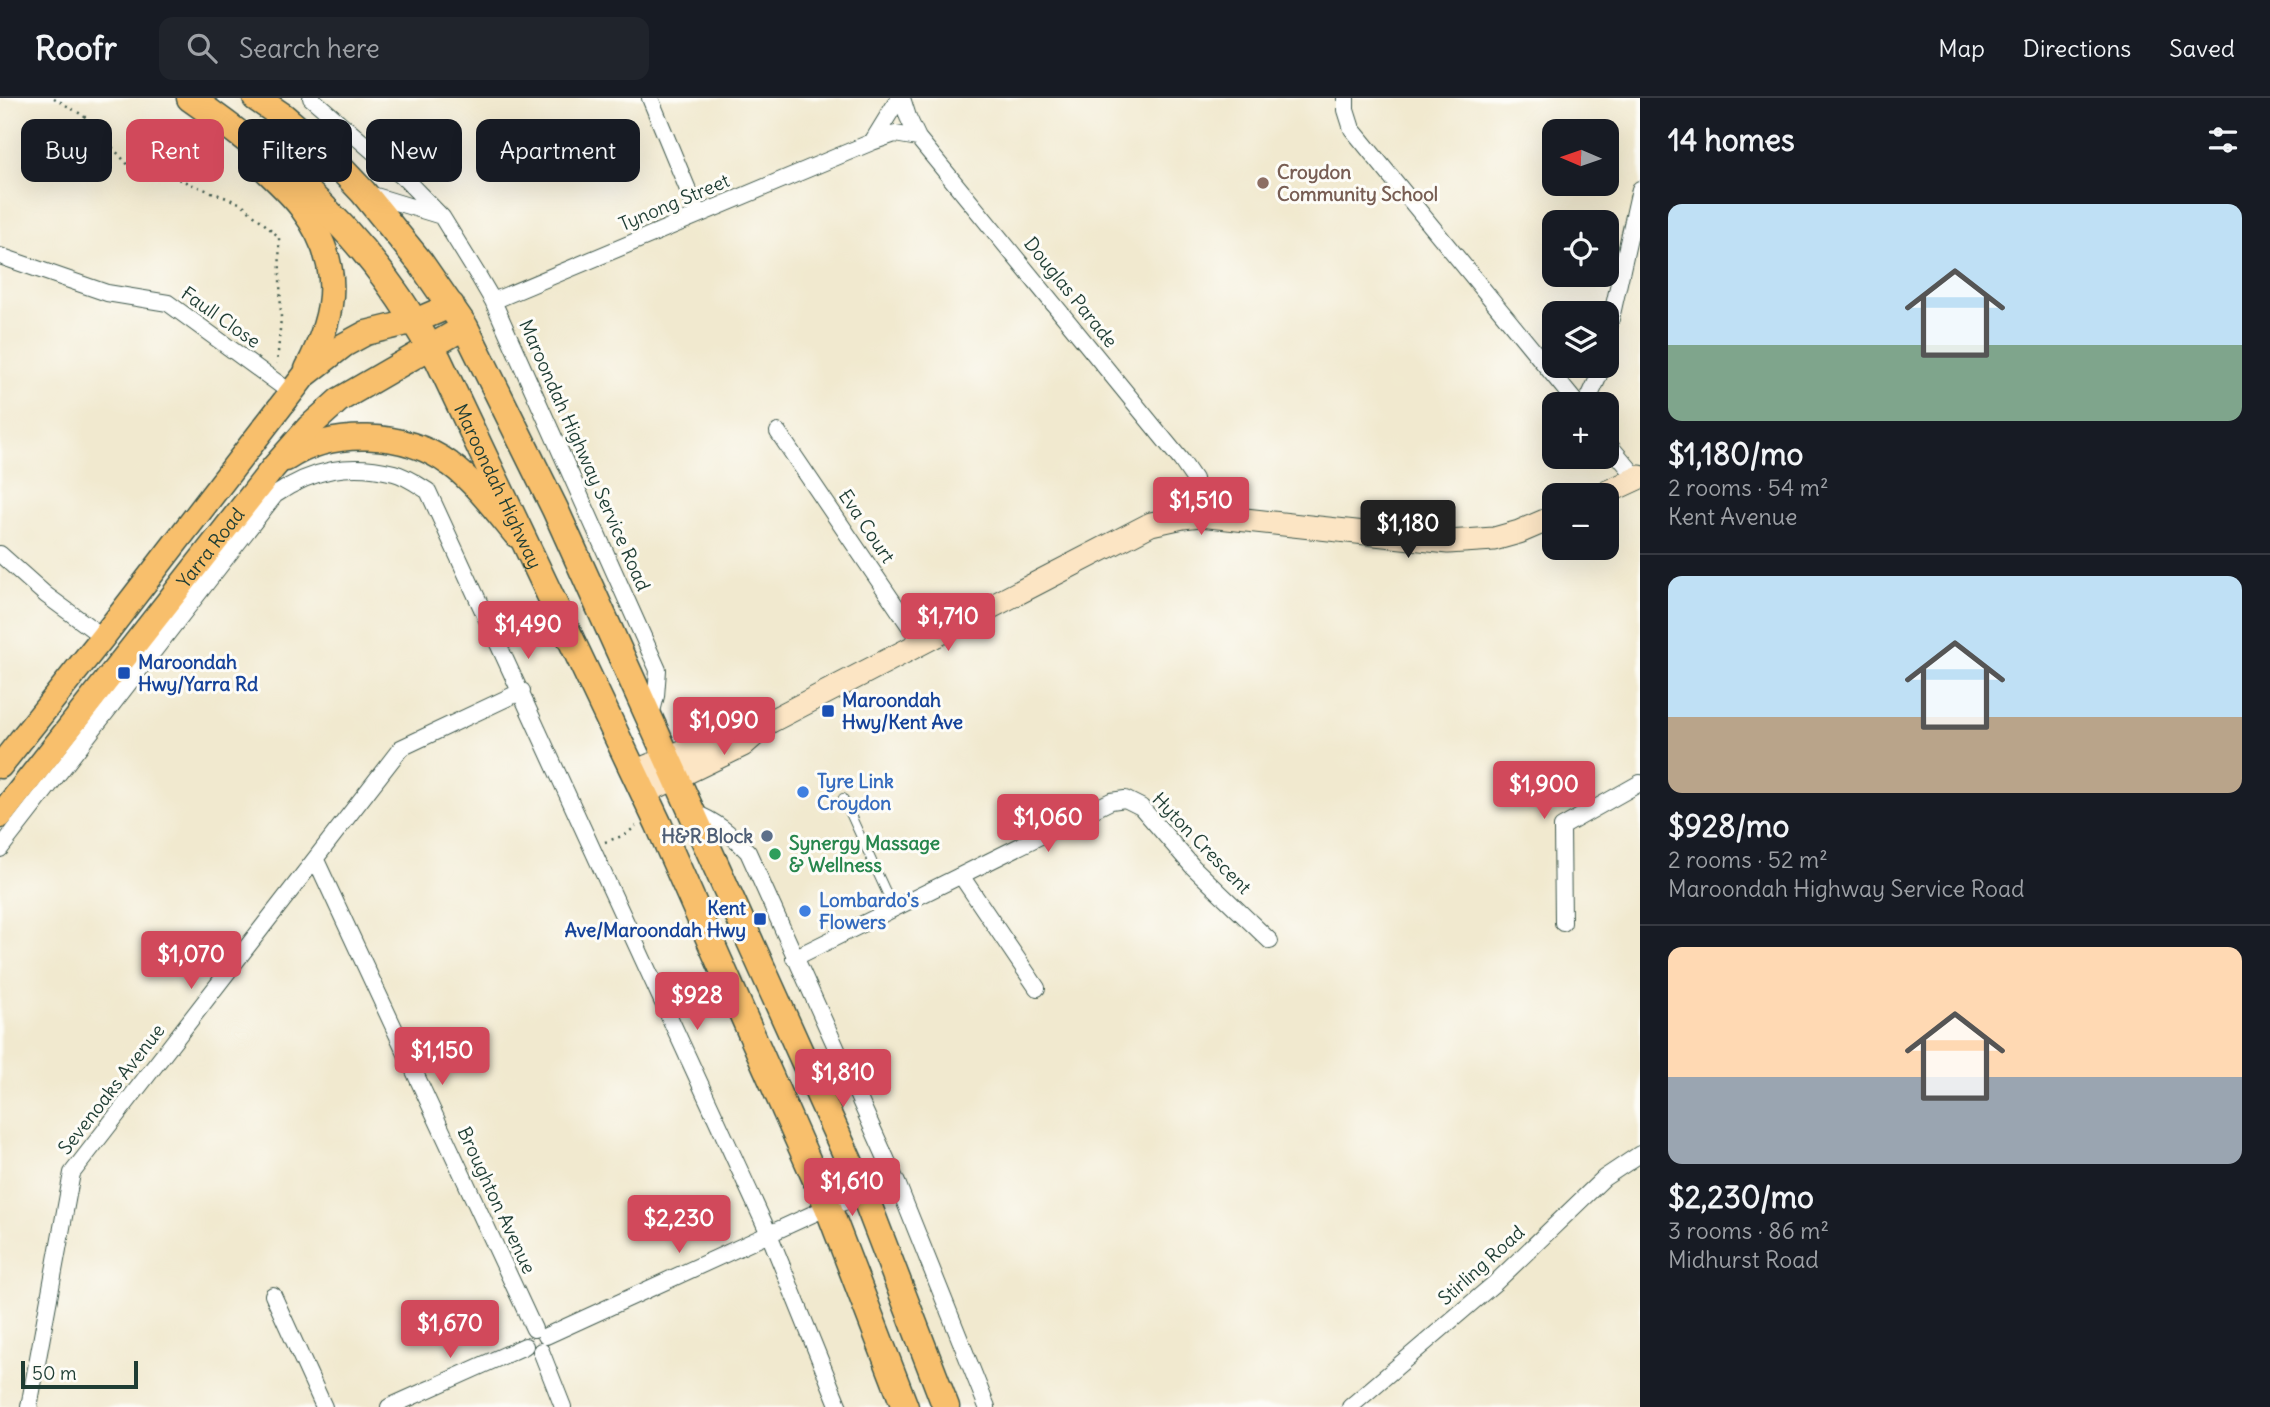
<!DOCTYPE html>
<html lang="en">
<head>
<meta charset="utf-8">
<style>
	body { margin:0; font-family:Delius,sans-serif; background:#20242c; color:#f1f3f6; height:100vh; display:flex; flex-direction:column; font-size:26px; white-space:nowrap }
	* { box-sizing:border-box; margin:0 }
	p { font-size:23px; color:#9ea1a6 }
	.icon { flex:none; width:38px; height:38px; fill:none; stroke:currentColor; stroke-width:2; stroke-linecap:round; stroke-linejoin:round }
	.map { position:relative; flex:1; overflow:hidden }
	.drawer { display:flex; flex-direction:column; background:#171b24; width:630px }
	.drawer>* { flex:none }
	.top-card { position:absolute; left:21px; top:21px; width:665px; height:63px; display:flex; gap:14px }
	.needle { width:46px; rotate:272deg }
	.buttons { position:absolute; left:1542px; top:21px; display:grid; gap:14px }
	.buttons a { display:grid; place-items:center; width:77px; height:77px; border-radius:14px; background:#171b24; box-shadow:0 7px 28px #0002; font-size:35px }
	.scale { position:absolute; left:21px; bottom:18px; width:117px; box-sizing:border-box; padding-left:7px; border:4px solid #1f3d34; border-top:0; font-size:19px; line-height:24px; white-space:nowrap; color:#1f3d34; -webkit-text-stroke:5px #fdfcf7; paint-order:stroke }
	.price { position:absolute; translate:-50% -60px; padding:0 16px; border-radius:7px; background:#d1495b; color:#fff; font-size:23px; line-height:46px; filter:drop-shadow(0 2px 4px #0008) }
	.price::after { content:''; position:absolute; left:50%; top:42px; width:21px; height:16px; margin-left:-10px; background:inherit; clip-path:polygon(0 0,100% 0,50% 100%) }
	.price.active { background:#222; color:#fff }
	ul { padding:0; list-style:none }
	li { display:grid; align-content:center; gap:14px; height:371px; padding:0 28px }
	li+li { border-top:2px solid #363941 }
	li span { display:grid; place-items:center; height:217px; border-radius:14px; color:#555 }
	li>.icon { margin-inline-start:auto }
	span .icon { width:126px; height:126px; fill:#fffc; stroke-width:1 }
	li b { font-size:30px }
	h2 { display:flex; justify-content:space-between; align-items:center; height:84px; padding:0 28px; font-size:30px }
	.pill { padding:0 24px; border-radius:14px; background:#171b24; box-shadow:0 7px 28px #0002; font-size:24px; line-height:63px }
	.pill.active { background:#d1495b; color:#fff }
	header { display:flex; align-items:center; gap:42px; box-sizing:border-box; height:98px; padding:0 35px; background:#171b24; border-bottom:2px solid #363941 }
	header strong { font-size:33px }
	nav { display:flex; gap:38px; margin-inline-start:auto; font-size:24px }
	.search { width:490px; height:63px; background:#20242c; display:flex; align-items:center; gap:18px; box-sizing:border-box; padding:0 24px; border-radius:14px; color:#9ea1a6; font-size:26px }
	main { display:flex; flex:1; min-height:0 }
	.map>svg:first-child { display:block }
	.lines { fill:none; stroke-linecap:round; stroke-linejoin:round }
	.service-casing { stroke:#3e574b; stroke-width:10 }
	.minor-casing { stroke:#3e574b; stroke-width:18 }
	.secondary-casing { stroke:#3e574b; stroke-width:25 }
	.primary-casing { stroke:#3e574b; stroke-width:27 }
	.trunk-casing { stroke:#3e574b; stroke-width:29 }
	.path { stroke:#3e574b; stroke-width:2.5; stroke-dasharray:2 5; stroke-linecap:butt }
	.service { stroke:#fff; stroke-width:8 }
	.minor { stroke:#fff; stroke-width:16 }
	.secondary { stroke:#fce5c4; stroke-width:23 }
	.primary { stroke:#f8bf6c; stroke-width:24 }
	.trunk { stroke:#f8bf6c; stroke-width:26 }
	.education-dot { fill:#8d6e63; stroke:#fdfcf7; stroke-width:2.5 }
	.transit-dot { fill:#1a4fb4; stroke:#fdfcf7; stroke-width:2.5 }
	.shop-dot { fill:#3f7fe0; stroke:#fdfcf7; stroke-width:2.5 }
	.service-dot { fill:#5c6f8a; stroke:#fdfcf7; stroke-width:2.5 }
	.leisure-dot { fill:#2e9e5b; stroke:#fdfcf7; stroke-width:2.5 }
	.labels { text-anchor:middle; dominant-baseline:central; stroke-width:6; stroke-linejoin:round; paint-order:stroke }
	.education-label { font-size:19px; font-weight:bold; fill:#785e54; stroke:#fdfcf7; text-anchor:start }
	.street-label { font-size:19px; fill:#1f3d34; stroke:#fdfcf7 }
	.transit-label { font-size:19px; font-weight:bold; fill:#164399; stroke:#fdfcf7; text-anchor:start }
	.shop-label { font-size:19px; font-weight:bold; fill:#366cbe; stroke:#fdfcf7; text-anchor:start }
	.service-label { font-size:19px; font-weight:bold; fill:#4e5e75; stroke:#fdfcf7; text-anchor:end }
	.leisure-label { font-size:19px; font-weight:bold; fill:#27864d; stroke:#fdfcf7; text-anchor:start }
</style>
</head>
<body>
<header>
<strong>Roofr</strong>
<div class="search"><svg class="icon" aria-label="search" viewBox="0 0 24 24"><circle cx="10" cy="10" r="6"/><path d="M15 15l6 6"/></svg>Search here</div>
<nav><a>Map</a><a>Directions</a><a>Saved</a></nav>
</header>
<main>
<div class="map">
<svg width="1640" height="1309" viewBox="0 0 1640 1309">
	<rect width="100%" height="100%" fill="#fdfcf7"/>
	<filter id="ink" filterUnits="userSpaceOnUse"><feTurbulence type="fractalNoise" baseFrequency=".0143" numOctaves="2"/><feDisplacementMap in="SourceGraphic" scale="14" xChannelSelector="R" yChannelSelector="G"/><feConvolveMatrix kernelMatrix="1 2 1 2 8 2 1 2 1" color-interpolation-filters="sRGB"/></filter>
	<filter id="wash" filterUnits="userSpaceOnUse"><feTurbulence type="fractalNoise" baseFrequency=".00686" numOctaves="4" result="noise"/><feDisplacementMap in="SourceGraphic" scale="28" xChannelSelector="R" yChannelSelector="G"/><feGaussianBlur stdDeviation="1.57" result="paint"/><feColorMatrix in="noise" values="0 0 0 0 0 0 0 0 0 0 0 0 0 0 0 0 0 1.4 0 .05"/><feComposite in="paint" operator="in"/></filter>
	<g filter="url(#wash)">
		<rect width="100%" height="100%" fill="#f1e9cf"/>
	</g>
	<g filter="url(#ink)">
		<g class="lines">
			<g class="service-casing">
				<path id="service" d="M843,700L894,811"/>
			</g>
			<g class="minor-casing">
				<path id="minor" d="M311,0L406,82L442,119L479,179L493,203L658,572L656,598L650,621
					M650,0L698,116
					M902,0L908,19L918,40L1181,362L1194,381L1200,417
					M1346,0V12L1352,31L1577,306
					M872,44L899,0
					M366,95L438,117
					M0,158L107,195L168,205L290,294
					M493,203L872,44L895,36L918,40
					M1606,243L1640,91
					M1586,306L1598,280L1601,268
					M778,334L921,545
					M1606,343L1637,380
					M0,456L46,497L103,539
					M692,714C715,722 731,736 748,754L898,1087L987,1309
					M0,751L275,397C313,371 350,364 394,375C406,378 418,387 428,393L769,1136L839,1309
					M316,762L534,1231
					M962,779L1037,890
					M1563,825L1562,729L1640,685
					M794,860L1111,703L1125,701L1141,709L1193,769L1270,843
					M273,1197L324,1309
					M546,1238L828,1109L898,1087
					M541,1253L563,1309
					M29,1309L72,1075L401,650L522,593
					M389,1309L525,1248
					M1350,1309L1495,1185L1604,1080L1640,1056"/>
			</g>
			<g class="secondary-casing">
				<path id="secondary" d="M1601,397L1640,379
					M634,674L734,632L766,624
					M644,695L743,647L769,624L1151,426L1183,419L1200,417L1448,444L1494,441L1519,434L1554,419"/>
			</g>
			<g class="primary-casing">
				<g id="primary">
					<path d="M255,62C270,77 288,92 301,109C343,165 338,212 307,271"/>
					<path d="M286,361C332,330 405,333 450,366C473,382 498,415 516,437"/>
					<path d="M0,668L103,539L304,278L344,247L366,235L415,223L452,207"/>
					<path id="s1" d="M0,718L273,370L309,329L339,302L465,229"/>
				</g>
			</g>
			<g class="trunk-casing">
				<g id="trunk">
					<path id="s2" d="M190,0C268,54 340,115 395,194C411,216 423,240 438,261L658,725L828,1109L905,1309"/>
					<path d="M256,0L284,19L327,56L363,94L420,164L465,229L555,411L864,1096L946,1309"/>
				</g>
			</g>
			<path class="path" d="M54,0L84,18L131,70L165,76L242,106L279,139L281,220L277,266
				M605,744L625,737L636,728"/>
			<use href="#service" class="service"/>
			<use href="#minor" class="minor"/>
			<use href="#secondary" class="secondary"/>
			<use href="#primary" class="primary"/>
			<use href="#trunk" class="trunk"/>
		</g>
	</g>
	<circle class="education-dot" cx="1263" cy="85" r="7"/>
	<g class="transit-dot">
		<rect x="117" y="568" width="14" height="14" rx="3.5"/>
		<rect x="821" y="606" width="14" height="14" rx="3.5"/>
		<rect x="753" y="814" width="14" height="14" rx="3.5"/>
	</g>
	<g class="shop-dot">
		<circle cx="803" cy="694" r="7"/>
		<circle cx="805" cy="813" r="7"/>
	</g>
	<circle class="service-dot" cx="767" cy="738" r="7"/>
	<circle class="leisure-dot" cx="775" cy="756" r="7"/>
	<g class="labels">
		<g class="education-label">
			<text x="1277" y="74">Croydon<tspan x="1277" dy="22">Community School</tspan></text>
		</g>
		<g class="street-label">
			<text transform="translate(674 104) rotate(-23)">Tynong Street</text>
			<text transform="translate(1071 194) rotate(51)">Douglas Parade</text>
			<text transform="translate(221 219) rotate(35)">Faull Close</text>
			<text transform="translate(585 357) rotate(66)">Maroondah Highway Service Road</text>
			<text stroke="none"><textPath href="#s2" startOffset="504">Maroondah Highway</textPath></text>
			<text transform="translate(867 428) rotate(56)">Eva Court</text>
			<text stroke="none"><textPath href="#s1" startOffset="341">Yarra Road</textPath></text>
			<text transform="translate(1202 745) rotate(46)">Hyton Crescent</text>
			<text transform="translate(111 991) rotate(-52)">Sevenoaks Avenue</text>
			<text transform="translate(497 1102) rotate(65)">Broughton Avenue</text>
			<text transform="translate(1481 1167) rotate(-42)">Stirling Road</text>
		</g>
		<g class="transit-label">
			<text x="138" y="564">Maroondah<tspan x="138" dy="22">Hwy/Yarra Rd</tspan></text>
			<text x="842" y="602">Maroondah<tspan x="842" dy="22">Hwy/Kent Ave</tspan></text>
			<text x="746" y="810" text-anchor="end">Kent<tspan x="746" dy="22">Ave/Maroondah Hwy</tspan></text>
		</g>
		<g class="shop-label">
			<text x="817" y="683">Tyre Link<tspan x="817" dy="22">Croydon</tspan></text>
			<text x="819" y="802">Lombardo's<tspan x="819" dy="22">Flowers</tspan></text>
		</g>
		<g class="service-label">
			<text x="753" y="738">H&amp;R Block</text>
		</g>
		<g class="leisure-label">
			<text x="789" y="745">Synergy Massage<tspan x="789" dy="22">&amp; Wellness</tspan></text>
		</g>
	</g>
</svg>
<div class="buttons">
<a><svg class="needle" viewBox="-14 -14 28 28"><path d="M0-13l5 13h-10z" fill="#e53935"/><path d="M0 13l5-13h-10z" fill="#9ea1a6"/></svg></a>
<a><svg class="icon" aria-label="locate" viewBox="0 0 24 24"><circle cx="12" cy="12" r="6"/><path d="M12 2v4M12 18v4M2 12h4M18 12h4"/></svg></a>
<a><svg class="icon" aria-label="layers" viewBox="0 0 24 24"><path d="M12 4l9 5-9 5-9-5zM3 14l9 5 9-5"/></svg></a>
<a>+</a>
<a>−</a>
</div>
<div class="scale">50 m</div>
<b class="price" style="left:1201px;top:439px">$1,510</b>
<b class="price active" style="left:1408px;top:462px">$1,180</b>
<b class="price" style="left:948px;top:555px">$1,710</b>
<b class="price" style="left:528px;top:563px">$1,490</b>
<b class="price" style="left:724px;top:659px">$1,090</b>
<b class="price" style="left:1544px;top:723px">$1,900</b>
<b class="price" style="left:1048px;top:756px">$1,060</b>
<b class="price" style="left:191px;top:893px">$1,070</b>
<b class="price" style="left:697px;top:934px">$928</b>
<b class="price" style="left:442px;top:989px">$1,150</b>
<b class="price" style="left:843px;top:1011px">$1,810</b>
<b class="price" style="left:852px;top:1120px">$1,610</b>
<b class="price" style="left:679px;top:1157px">$2,230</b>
<b class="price" style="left:450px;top:1262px">$1,670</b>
<div class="top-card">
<a class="pill">Buy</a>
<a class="pill active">Rent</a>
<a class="pill">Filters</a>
<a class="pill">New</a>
<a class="pill">Apartment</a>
</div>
</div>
<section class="drawer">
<h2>14 homes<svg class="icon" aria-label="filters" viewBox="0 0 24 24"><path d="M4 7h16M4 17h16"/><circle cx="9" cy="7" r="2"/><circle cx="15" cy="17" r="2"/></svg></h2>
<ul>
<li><span style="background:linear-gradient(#bfe0f5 65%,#7fa58c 0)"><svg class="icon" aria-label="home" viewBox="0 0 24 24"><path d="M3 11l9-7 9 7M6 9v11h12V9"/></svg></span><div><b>$1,180/mo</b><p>2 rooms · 54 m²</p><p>Kent Avenue</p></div></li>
<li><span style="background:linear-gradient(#bfe0f5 65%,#b9a48a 0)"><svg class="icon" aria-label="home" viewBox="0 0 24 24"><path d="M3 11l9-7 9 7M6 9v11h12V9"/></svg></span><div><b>$928/mo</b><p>2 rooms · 52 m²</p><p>Maroondah Highway Service Road</p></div></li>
<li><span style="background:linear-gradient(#ffd9b3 60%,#9aa5b1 0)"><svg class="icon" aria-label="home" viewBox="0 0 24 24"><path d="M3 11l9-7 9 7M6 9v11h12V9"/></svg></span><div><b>$2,230/mo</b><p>3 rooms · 86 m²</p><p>Midhurst Road</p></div></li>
</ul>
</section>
</main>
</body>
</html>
